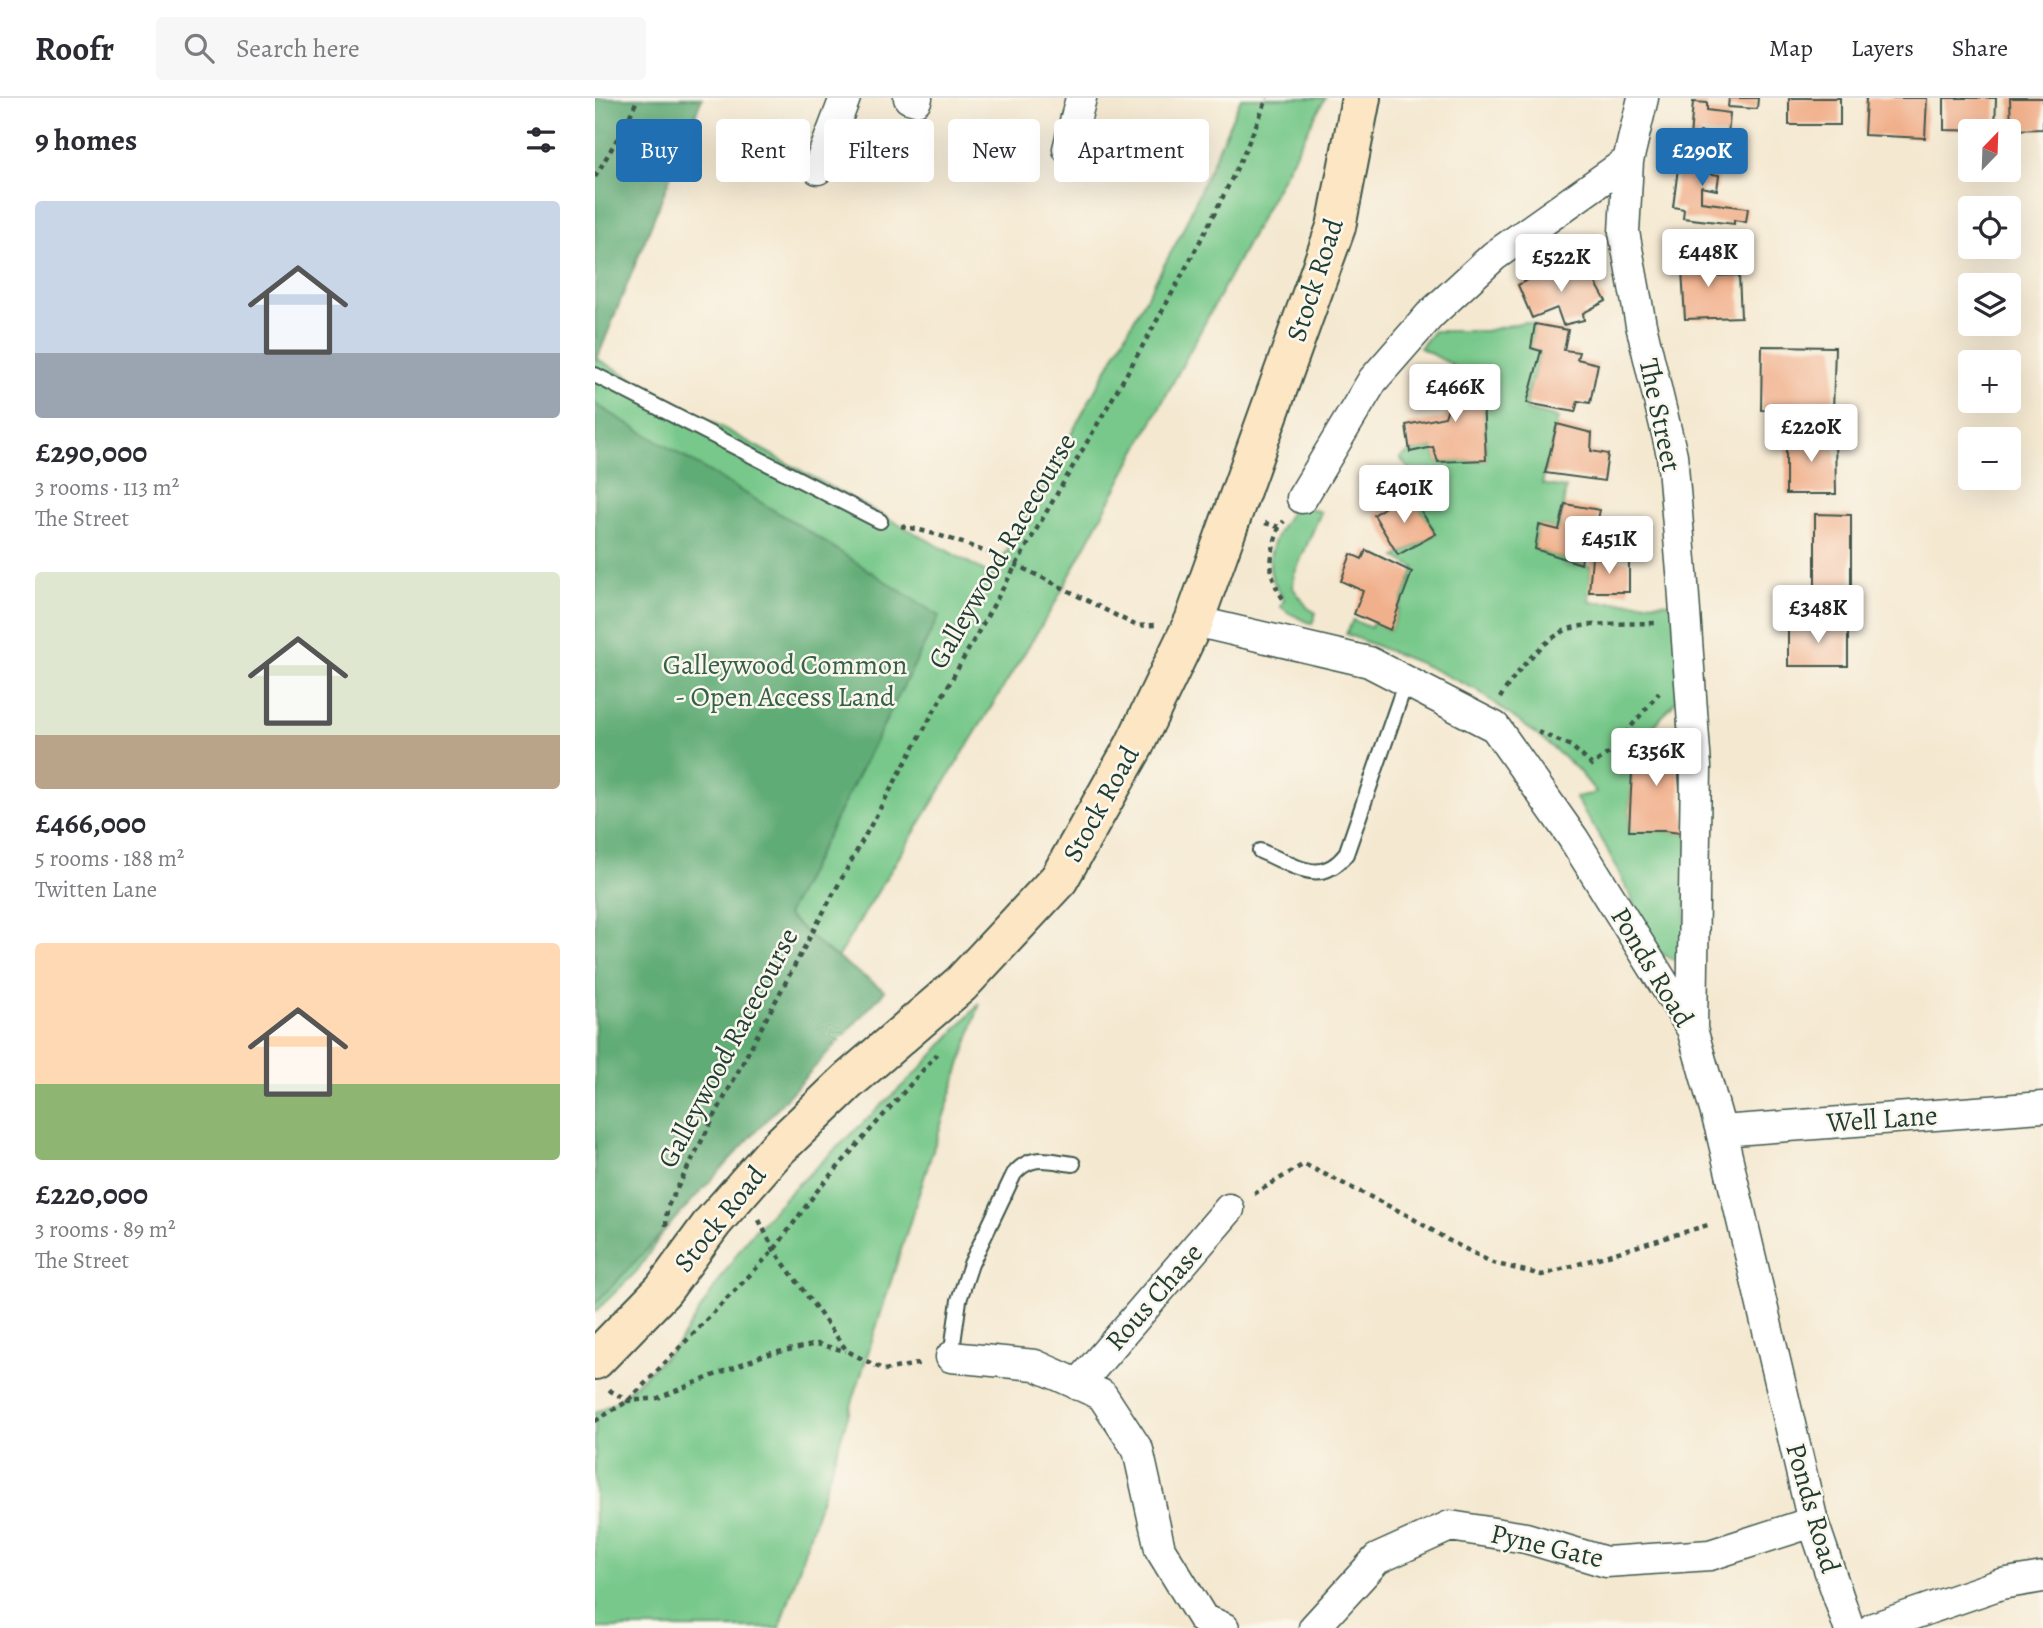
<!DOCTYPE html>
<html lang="en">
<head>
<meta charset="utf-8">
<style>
	body { margin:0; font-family:Alegreya,serif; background:#f7f7f7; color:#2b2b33; height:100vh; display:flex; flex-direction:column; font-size:26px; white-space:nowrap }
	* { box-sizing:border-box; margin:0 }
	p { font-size:23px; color:#7c7c81 }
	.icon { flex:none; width:38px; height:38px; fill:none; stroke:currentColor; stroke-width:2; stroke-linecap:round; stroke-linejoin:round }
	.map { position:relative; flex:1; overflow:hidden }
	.details { display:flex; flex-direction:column; background:#fff; width:595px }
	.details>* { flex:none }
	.hud { position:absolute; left:21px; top:21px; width:665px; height:63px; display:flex; gap:14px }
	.needle { width:46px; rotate:23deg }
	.controls { position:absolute; left:1363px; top:21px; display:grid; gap:14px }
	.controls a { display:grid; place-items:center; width:63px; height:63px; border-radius:7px; background:#fff; box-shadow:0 7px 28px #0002; font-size:35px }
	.price { position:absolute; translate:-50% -60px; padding:0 16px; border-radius:7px; background:#fff; color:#222; font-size:23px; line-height:46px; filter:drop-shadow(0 2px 4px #0008) }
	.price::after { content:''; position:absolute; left:50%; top:42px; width:21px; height:16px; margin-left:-10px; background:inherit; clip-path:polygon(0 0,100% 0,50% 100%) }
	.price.current { background:#1f6fb2; color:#fff }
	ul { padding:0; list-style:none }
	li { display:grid; align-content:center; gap:14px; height:371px; padding:0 35px }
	li span { display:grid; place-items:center; height:217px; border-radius:7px; color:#555 }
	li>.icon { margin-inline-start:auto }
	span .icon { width:126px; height:126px; fill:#fffc; stroke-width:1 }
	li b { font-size:30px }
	h2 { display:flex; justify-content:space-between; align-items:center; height:84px; padding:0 35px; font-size:30px }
	.pill { padding:0 24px; border-radius:7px; background:#fff; box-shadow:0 7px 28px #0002; font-size:24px; line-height:63px }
	.pill.current { background:#1f6fb2; color:#fff }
	header { display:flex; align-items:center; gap:42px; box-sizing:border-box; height:98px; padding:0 35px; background:#fff; border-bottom:2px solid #e1e1e2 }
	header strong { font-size:33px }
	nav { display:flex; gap:38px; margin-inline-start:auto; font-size:24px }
	.search { width:490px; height:63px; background:#f7f7f7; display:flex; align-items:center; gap:18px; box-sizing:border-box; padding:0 24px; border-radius:7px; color:#7c7c81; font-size:26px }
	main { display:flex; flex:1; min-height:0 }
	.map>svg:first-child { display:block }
	.green { fill:#77c88a; stroke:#4b825f; stroke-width:2 }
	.forest { fill:#61ac76; stroke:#407455; stroke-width:2 }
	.building { fill:#f1b08c }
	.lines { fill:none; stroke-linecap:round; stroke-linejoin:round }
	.lane-casing { stroke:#3f574b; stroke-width:18 }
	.street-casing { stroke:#3f574b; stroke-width:33 }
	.secondary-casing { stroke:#3f574b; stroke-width:42 }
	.path { stroke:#3f574b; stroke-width:4.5; stroke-dasharray:5 5; stroke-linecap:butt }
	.lane { stroke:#fff; stroke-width:14 }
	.street { stroke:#fff; stroke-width:30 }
	.secondary { stroke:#fce6c4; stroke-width:38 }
	.labels { text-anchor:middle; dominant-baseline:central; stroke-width:5; stroke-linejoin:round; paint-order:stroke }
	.street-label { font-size:28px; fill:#1f3d34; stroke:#fbf7ec }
	.park-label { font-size:28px; fill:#35604a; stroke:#fbf7ec }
</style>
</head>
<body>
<header>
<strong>Roofr</strong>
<div class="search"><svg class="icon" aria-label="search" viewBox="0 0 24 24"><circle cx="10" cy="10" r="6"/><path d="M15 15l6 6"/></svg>Search here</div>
<nav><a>Map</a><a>Layers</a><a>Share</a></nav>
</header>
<main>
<section class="details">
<h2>9 homes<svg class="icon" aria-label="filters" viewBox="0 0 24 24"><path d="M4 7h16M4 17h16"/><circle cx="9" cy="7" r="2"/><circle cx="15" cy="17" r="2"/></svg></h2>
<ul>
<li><span style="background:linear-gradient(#c9d6e8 70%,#9aa5b1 0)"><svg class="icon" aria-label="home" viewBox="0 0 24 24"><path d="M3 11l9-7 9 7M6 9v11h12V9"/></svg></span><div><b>£290,000</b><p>3 rooms · 113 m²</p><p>The Street</p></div></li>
<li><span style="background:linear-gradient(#dfe7d0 75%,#b9a48a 0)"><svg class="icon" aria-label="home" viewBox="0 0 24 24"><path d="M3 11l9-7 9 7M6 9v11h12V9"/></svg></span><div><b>£466,000</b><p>5 rooms · 188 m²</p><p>Twitten Lane</p></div></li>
<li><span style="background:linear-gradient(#ffd9b3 65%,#8fb573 0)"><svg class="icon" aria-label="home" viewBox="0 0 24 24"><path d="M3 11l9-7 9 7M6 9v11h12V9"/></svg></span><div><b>£220,000</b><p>3 rooms · 89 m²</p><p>The Street</p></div></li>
</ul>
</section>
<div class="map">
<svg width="1448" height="1530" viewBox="0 0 1448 1530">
	<rect width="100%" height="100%" fill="#fbf7ec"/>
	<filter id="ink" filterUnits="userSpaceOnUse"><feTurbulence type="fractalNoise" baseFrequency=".0143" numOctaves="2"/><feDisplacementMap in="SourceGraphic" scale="14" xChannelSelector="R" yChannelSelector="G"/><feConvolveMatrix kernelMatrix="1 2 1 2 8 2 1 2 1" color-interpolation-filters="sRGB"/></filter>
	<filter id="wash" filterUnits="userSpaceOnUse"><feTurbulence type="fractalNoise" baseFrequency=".00686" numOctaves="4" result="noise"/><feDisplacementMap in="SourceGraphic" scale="28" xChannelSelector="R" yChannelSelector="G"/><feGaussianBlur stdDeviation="1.57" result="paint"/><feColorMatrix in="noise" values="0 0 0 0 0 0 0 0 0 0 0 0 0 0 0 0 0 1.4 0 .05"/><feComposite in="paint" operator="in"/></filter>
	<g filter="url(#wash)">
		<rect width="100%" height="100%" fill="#f4e8d0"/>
		<path class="green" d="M0,0H107L2,261L398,478L585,138L646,0H730L459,507L133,1037L42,1173L0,1214Z
			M929,224L940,226L936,250L946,253L932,299V312L963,320L947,386L971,390L964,432L944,427L940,451L996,469L994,504L1089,505L1082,601L1038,653L1034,732L1069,733L1094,736L1089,855L1079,862L1063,853L1010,747L980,699L1002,695L983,672L950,643L882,592L827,566L751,536L758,522L776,530L778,524L795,532L820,470L801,459L841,436L818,401L831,391L805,360L815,354L838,349L843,364L891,362L887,282L825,250L839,233H890Z
			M701,406L726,414L699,477L698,490L713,510L721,515L717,526L694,515L686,509L689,502C685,495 681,489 678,482C667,456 687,426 701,406Z
			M385,905L185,1530H0V1315L22,1303L82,1247L151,1142L197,1092L326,970Z"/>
		<path class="forest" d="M0,0H107L2,261L0,260Z
			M0,306L202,426L344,518L192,817L227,849L290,893C193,997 99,1103 0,1206Z"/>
		<g id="blocks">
			<path class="building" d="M1134,0H1163L1162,11L1133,9Z
				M1194,0H1245V27H1194Z
				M1271,0H1332L1330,40L1269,37Z
				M1349,0H1401L1400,33L1349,32Z
				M1415,0H1448V31L1416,32Z
				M1098,4L1112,5V12L1135,15L1133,37L1105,34L1104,41L1095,40Z
				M1086,47L1125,52L1123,67L1111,66L1110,75L1124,77L1122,92L1106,89V104L1153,110L1151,124L1139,122V126L1088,120L1089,111L1078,109Z
				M1118,154L1120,178L1144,177L1146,219L1090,221L1086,155Z
				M972,161L984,183L997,178L1011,203L988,215L989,222L968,227L962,210L937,220L923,187Z
				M940,226L973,232L969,252L984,254L982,261L1003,266L995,305L983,303L980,314L932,305L946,253L936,250Z
				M1167,248L1240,249L1238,314L1166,312Z
				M859,267L887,282L891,362L843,364L838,349L815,354L811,327L850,319L855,304Z
				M962,326L997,335L996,353L1013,356L1009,383L950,375Z
				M1191,336H1240L1241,396H1191Z
				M805,398L811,407L818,401L841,436L803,457L779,417Z
				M970,406L1005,412L1002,425L1025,429L1019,458L988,453L986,466L940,451L944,427L964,432Z
				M1220,416L1256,417V489H1220Z
				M771,452L817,474L795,532L759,516L768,493L746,483L756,456L767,461Z
				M997,459L1034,464V494H994Z
				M1253,526V568H1193V527Z
				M1054,634L1073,639L1083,665L1086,704L1094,736L1069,733H1034L1038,653Z"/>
		</g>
	</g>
	<g filter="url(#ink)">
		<use href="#blocks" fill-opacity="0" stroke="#3f574b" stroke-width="2"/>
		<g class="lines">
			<g class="lane-casing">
				<path id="lane" d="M0,277L285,423
					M665,753C698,766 725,790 751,756L811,583
					M356,1259L364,1202L376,1166L419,1076C437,1055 454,1063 478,1066"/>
			</g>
			<g class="street-casing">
				<path id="street" d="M314,0L321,2L322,0
					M1048,0L1033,63L1029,134L1046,227L1077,357L1088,486L1101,669L1097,931
					M473,51L486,0
					M223,71L250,0
					M707,400L778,282L835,217L899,158L1033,63
					M599,523L774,564L900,629L978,740L1097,931L1126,1033L1218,1424L1254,1530
					M1126,1033L1448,1009
					M356,1259L440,1267L507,1297L543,1352L565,1451L608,1521L629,1530
					M483,1287L634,1111
					M719,1530L782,1461L855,1428L931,1440L1011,1464L1115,1457L1218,1424
					M1278,1530L1406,1486L1448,1479"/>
			</g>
			<g class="secondary-casing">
				<path id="secondary" d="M0,1262L68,1192L118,1124L182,1051L253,983L366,886L464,781L539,648L599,523L741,129L766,0"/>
			</g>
			<path class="path" d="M0,79L32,24L43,0
				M670,425L684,429L689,423
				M306,428C390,444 467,491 542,528L560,527
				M684,429C675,458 671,477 689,502
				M905,600C920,575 943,547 969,533C985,524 1041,526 1062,525
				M943,634L976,648L997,667L1015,654L1064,595
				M659,1096L709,1066L812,1117L853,1142L898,1165L947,1177L1116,1126
				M164,1122L179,1152L252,1253L289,1272L328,1265
				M71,1128L72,1110C183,894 300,681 420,469C473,375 529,283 581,188C614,127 647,65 672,0
				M14,1292L33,1303L63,1300L169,1257L222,1246L251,1253
				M0,1323L33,1303L179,1152L222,1093L342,956"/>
			<use href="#lane" class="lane"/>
			<use href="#street" class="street"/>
			<use href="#secondary" class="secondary"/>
		</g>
	</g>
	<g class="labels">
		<g class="street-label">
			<text transform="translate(720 182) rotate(-72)">Stock Road</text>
			<text transform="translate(1065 317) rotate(78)">The Street</text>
			<text transform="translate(407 453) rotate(-60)">Galleywood Racecourse</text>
			<text transform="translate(506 706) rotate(-61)">Stock Road</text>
			<text transform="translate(1057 869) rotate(59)">Ponds Road</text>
			<text transform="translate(133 950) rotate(-62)">Galleywood Racecourse</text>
			<text transform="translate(1287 1021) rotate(-4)">Well Lane</text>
			<text transform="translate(125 1121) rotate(-51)">Stock Road</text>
			<text transform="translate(559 1199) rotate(-49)">Rous Chase</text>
			<text transform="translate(1218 1410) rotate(74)">Ponds Road</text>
			<text transform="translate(952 1448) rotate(13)">Pyne Gate</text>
		</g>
		<g class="park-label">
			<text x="190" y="567">Galleywood Common<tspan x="190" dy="32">- Open Access Land</tspan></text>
		</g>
	</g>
</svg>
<div class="controls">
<a><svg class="needle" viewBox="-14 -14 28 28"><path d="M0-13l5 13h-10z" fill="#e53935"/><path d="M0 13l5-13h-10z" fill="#7c7c81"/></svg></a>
<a><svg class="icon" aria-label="locate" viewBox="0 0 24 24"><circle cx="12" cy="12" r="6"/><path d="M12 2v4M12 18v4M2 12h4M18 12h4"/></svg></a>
<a><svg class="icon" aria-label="layers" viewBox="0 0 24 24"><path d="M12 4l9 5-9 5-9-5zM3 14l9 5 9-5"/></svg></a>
<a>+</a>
<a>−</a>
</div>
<b class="price current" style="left:1107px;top:90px">£290K</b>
<b class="price" style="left:1113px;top:191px">£448K</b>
<b class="price" style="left:966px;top:196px">£522K</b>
<b class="price" style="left:860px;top:326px">£466K</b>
<b class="price" style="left:1216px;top:366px">£220K</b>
<b class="price" style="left:809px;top:427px">£401K</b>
<b class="price" style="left:1014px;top:478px">£451K</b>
<b class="price" style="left:1223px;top:547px">£348K</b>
<b class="price" style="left:1061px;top:690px">£356K</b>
<div class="hud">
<a class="pill current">Buy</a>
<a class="pill">Rent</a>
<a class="pill">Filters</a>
<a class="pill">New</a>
<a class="pill">Apartment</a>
</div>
</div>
</main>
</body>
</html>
